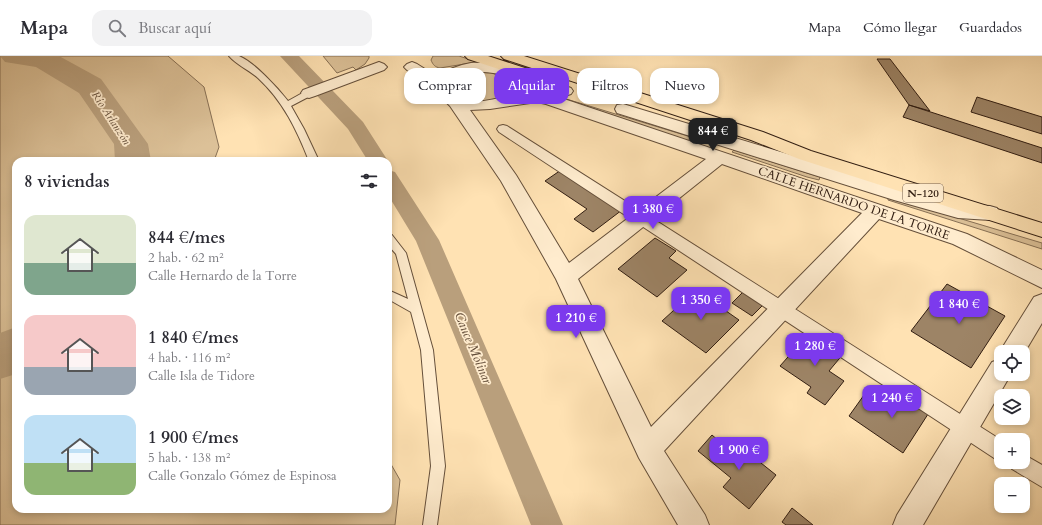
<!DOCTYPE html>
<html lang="es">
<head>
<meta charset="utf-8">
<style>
	body { margin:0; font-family:Cardo,serif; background:#f2f2f3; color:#2b2b33; height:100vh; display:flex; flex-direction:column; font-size:15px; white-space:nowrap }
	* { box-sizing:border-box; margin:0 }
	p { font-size:13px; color:#7c7c81 }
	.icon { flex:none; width:22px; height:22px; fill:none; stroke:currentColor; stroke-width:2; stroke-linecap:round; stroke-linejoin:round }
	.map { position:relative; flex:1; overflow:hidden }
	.sheet { position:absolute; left:12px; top:101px; width:380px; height:356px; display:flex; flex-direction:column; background:#fff; border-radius:12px; box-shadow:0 2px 6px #0003 }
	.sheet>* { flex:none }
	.top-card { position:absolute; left:404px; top:12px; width:380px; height:36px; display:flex; gap:8px }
	.controls { position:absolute; left:994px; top:289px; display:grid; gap:8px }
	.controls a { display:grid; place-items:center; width:36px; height:36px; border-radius:8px; background:#fff; box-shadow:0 2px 6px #0003; font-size:20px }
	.price { position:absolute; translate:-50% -34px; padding:0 9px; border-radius:8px; background:#7c3aed; color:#fff; font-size:13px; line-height:26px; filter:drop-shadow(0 1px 2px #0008) }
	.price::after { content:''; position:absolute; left:50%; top:24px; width:12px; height:9px; margin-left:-6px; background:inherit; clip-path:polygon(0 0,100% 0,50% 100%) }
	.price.on { background:#222; color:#fff }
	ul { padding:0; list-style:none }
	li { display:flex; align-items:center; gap:12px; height:100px; padding:0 12px }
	li span { display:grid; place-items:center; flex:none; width:112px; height:80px; border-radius:12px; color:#555 }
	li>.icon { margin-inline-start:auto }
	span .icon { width:48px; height:48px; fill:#fffc; stroke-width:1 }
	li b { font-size:17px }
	h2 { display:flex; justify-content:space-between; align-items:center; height:48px; padding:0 12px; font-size:17px }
	.pill { padding:0 14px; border-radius:12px; background:#fff; box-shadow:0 2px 6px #0003; font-size:14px; line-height:36px }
	.pill.on { background:#7c3aed; color:#fff }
	header { display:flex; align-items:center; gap:24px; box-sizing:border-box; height:56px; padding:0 20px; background:#fff; border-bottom:1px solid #e1e1e2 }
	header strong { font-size:19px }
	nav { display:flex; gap:22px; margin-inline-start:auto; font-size:14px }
	.search { width:280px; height:36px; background:#f2f2f3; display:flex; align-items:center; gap:10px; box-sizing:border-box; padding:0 14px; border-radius:12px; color:#7c7c81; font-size:15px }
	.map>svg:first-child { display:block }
	.green { fill:#dcc198; stroke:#877055 }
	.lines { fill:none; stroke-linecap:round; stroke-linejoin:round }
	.canal { fill:#b99f7c; fill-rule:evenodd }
	.river { fill:#b99f7c; fill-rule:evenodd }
	.building { fill:#9d8466; stroke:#321e12 }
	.service-casing { stroke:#654f3a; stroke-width:2 }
	.pedestrian-casing { stroke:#654f3a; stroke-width:2 }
	.minor-casing { stroke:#654f3a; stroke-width:2 }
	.trunk-casing { stroke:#321e12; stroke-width:2 }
	.service { fill:#ffecce; fill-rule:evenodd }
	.pedestrian { fill:#ffecce; fill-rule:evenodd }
	.minor { fill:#ffecce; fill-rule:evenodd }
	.trunk { fill:#ffe2b3; fill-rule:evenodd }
	.labels { text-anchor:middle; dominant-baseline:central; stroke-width:3.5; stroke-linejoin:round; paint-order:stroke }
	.far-water-label { font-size:11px; font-style:italic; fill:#614b37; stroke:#ffecce }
	.shield { fill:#ffecce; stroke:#705c4a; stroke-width:1 }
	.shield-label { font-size:11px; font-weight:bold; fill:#321e12 }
	.street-label { font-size:12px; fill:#321e12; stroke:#ffecce }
	.water-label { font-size:13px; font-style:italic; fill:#614b37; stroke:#ffecce }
</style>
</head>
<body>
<header>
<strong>Mapa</strong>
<div class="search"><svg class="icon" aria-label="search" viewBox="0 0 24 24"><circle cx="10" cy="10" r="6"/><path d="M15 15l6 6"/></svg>Buscar aquí</div>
<nav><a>Mapa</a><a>Cómo llegar</a><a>Guardados</a></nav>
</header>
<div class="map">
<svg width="1042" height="469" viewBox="0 0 1042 469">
	<rect width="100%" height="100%" fill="#ffe2b3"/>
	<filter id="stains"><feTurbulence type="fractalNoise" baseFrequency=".005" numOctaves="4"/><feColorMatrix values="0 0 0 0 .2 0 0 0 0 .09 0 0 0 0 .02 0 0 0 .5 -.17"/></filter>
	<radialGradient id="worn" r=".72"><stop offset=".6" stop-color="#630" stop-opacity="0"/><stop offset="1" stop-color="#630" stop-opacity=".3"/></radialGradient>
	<path class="green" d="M0,0H168L204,31L219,91L214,105H16V453H388V403L400,424L395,469H0Z
		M323,0H369V2L365,8L356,14L353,11L337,17Z
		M433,0H459L477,6L440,12C435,11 433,9 431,4Z
		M470,16L492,17L563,42L691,81L688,85L532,38L475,46C466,43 458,38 455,29C458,21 462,19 470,16Z
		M734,94L820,121L819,124L807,121L732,96Z
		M888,141L1042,187V193L888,144Z"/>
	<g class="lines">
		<path class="canal" d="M280,0H299L363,66L388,105V106L368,105L348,73Z
			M388,114L395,116L439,184L563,469H531L416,185L388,139Z"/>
		<path class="river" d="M0,0H59L101,23L148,88L151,105H115L114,88L79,37L36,11L5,6Z
			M16,271V318L0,323V277Z"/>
	</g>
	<path class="building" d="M877,3H890L930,55L909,49Z
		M977,41L1042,61V78L971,56Z
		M909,49L1042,92V107L903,61Z
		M561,114L622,154L593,176L574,163L587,153L545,125Z
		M655,182L676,195L669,202L687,214L657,241L618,213Z
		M947,228L1005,260L971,312L911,275Z
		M696,234L739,264L706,297L662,265Z
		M745,234L765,247L752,260L732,247Z
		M810,276L844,297L829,315L844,325L825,349L807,337L811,331L780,310Z
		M897,334L930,355L903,397L849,360L864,339L885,352Z
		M712,379L734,398L741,391L776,419L749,453L723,431L731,422L698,395Z
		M792,452L813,469H786L782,466Z"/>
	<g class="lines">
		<g class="service-casing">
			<path id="service" d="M229,0C232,0 236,0 239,0C254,6 278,32 288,45L306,35H312V39L291,50L304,73L319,105H309C297,74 283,45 258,22C249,14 237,9 229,0Z
				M388,178L392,179L406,197L433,294L445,410L437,469H423L431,410L421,294L411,256L388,243V234L408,243L396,198L388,189Z"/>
		</g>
		<g class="pedestrian-casing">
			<path id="pedestrian" d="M503,69L507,70L1001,384V404L994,402L499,76L497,73L499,70Z
				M1023,398L1042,409V431L1012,413L1009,406H1023Z"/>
		</g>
		<g class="minor-casing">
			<path id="minor" d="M379,6L384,8L387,11L384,14L315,40L309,42L303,40L301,37L303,34Z
				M412,6L417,8L436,20C447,14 459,9 471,7C505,5 540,21 571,32L573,35L571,38L565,40C536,33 499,10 468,17C460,19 452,24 445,27C450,32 457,41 463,44C479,49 499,41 515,39C529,37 541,36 555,40L967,178L1042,214V232L953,188L879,163L664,395L705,459L709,469H678L639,402L556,223L501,125L450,50L429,29L407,14L404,11L407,8ZM537,46L546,48L706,103L569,207L516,119L470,54L490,53ZM722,108L862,157L651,371L578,223Z
				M623,48L906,134L958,148L990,150L997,152L1000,157L997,162L990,164L958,162L894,144L617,57L615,53L617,49Z
				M1042,238V267L1023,299V296H1001V298L1000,296L1004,289L1034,241Z
				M1001,303V318H1011L923,469H893L897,459L992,306Z"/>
		</g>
		<g class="trunk-casing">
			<path id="trunk" d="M465,0H488L528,13L531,16L528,19L523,21L468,3Z
				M501,0H524L763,76L811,95L1042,167V181L799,103L751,84L504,3Z"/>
		</g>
		<use href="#service" class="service"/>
		<use href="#pedestrian" class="pedestrian"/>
		<use href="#minor" class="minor"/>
		<use href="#trunk" class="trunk"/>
	</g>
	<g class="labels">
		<g class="far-water-label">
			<text transform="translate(111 62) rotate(57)">Río Arlanzón</text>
		</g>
		<rect class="shield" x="903" y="128" width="40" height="18" rx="3"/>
		<g class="shield-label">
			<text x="923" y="137">N-120</text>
		</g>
		<g class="street-label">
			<text transform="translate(854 147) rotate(19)">CALLE HERNARDO DE LA TORRE</text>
		</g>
		<g class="water-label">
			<text transform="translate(473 292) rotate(67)">Cauce Molinar</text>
		</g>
	</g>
	<rect width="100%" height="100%" filter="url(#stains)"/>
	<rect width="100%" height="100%" fill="url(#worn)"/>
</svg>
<div class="controls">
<a><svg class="icon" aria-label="locate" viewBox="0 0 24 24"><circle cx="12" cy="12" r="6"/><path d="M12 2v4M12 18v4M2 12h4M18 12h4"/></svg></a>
<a><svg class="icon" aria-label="layers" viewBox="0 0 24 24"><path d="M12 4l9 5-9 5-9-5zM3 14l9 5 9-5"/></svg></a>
<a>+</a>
<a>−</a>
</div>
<b class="price on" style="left:713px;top:96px">844 €</b>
<b class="price" style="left:653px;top:174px">1 380 €</b>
<b class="price" style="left:701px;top:265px">1 350 €</b>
<b class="price" style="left:959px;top:269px">1 840 €</b>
<b class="price" style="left:576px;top:283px">1 210 €</b>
<b class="price" style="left:815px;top:311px">1 280 €</b>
<b class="price" style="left:892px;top:363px">1 240 €</b>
<b class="price" style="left:739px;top:415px">1 900 €</b>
<div class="top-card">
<a class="pill">Comprar</a>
<a class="pill on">Alquilar</a>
<a class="pill">Filtros</a>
<a class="pill">Nuevo</a>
</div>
<section class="sheet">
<h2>8 viviendas<svg class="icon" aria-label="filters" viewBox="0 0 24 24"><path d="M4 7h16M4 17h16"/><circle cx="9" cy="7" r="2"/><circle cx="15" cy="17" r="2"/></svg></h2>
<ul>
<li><span style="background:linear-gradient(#dfe7d0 60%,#7fa58c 0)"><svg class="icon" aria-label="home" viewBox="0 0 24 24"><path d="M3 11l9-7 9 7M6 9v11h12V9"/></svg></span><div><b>844 €/mes</b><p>2 hab. · 62 m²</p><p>Calle Hernardo de la Torre</p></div></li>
<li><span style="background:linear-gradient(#f6c9c9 65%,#9aa5b1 0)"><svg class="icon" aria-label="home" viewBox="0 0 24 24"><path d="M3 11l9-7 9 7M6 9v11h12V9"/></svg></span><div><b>1 840 €/mes</b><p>4 hab. · 116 m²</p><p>Calle Isla de Tidore</p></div></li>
<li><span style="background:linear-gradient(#bfe0f5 60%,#8fb573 0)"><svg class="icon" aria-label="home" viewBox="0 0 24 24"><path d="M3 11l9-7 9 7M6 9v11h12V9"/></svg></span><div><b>1 900 €/mes</b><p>5 hab. · 138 m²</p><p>Calle Gonzalo Gómez de Espinosa</p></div></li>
</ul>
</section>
</div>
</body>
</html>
